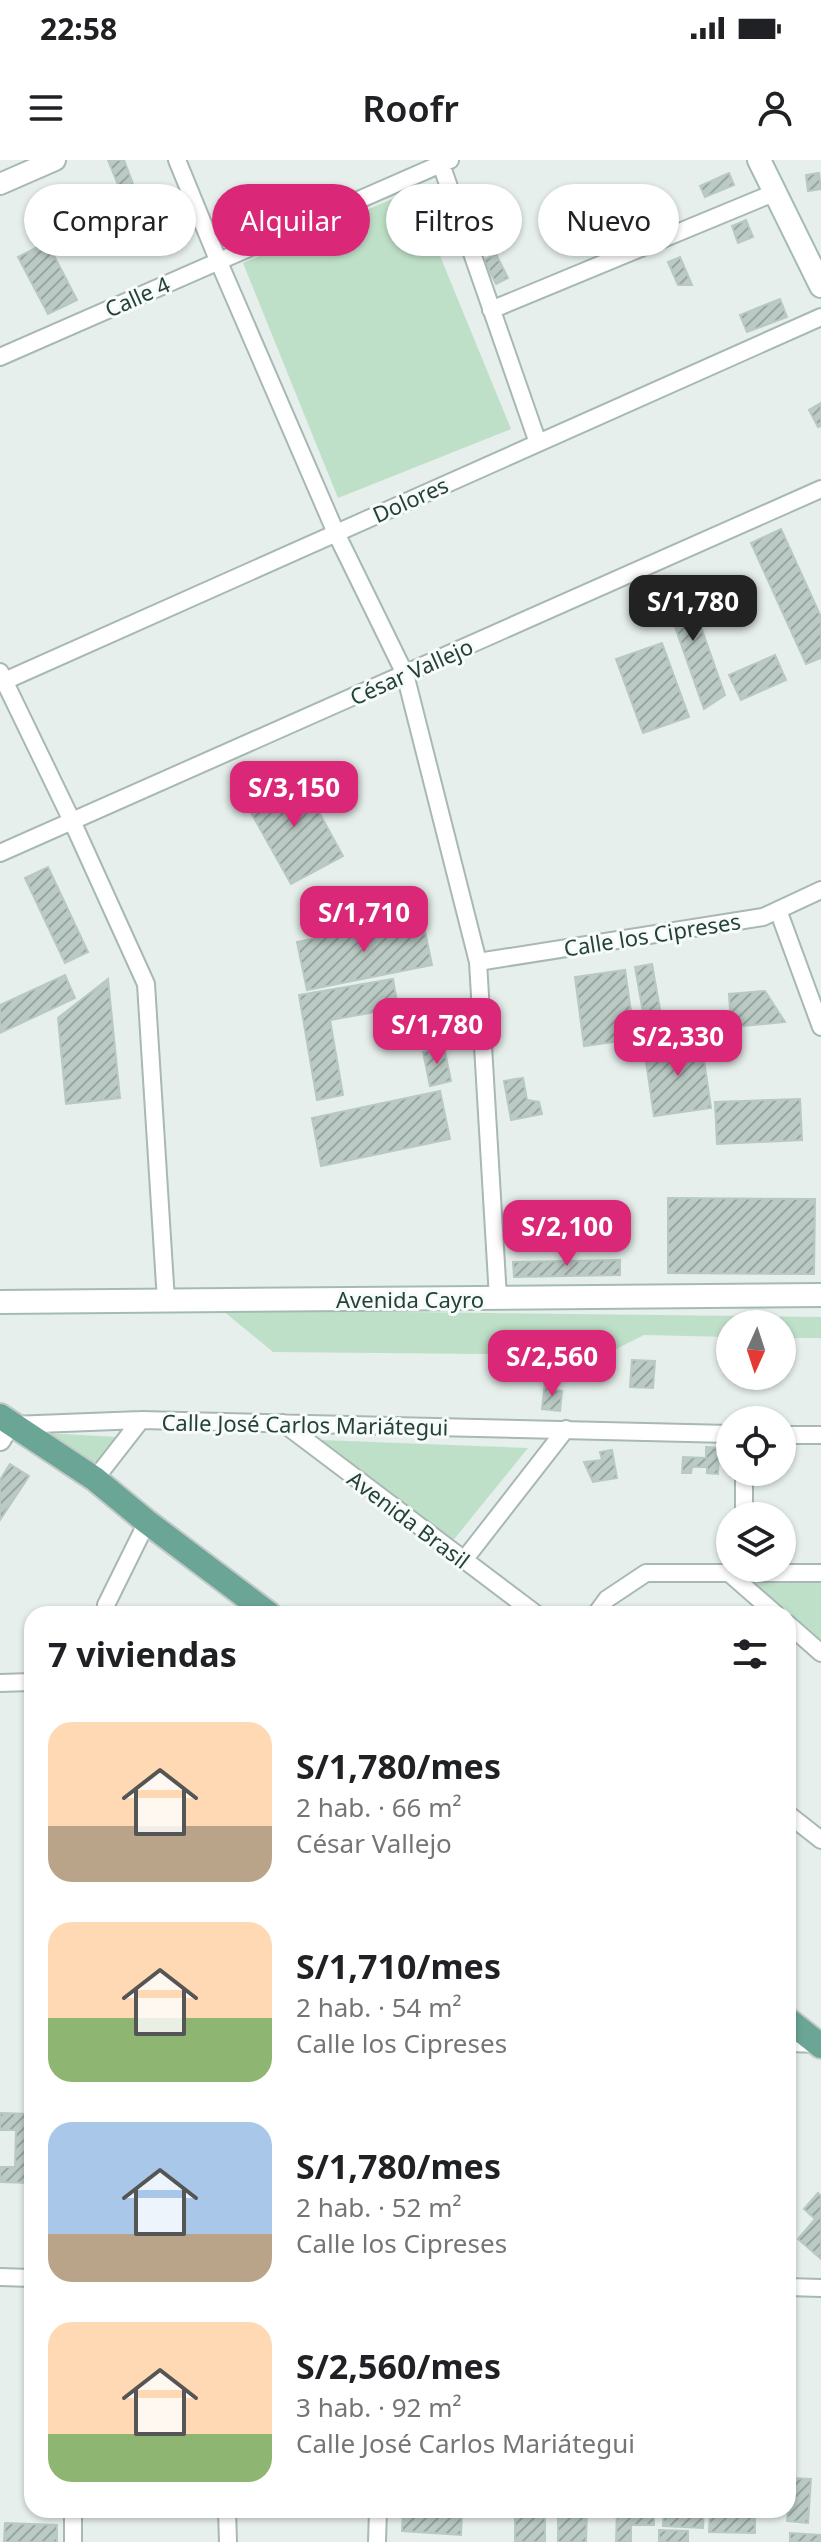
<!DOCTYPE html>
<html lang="es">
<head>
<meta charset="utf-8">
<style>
	body { margin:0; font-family:"Noto Sans",sans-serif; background:#f2f2f2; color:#202124; height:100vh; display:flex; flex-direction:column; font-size:30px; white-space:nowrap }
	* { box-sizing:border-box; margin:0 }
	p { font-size:26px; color:#757577 }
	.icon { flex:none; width:44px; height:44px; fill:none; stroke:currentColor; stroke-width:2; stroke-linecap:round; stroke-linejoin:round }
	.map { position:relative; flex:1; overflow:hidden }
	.sheet { position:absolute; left:24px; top:1446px; width:772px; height:912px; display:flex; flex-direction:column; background:#fff; border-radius:24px; box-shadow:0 2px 6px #0004 }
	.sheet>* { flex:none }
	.top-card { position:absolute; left:24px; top:24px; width:774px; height:72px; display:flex; gap:16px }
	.needle { width:52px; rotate:183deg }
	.buttons { position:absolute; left:716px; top:1150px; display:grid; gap:16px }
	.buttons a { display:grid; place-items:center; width:80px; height:80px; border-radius:50%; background:#fff; box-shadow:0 2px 6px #0004; font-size:40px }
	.price { position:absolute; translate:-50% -68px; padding:0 18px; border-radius:16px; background:#db2777; color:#fff; font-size:26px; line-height:52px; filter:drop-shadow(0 2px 4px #0008) }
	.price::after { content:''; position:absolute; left:50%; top:48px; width:24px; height:18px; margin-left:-12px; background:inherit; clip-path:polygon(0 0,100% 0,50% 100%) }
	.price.selected { background:#222; color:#fff }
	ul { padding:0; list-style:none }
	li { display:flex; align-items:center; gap:24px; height:200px; padding:0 24px }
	li span { display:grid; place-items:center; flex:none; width:224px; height:160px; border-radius:24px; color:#555 }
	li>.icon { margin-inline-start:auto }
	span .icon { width:96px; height:96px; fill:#fffc; stroke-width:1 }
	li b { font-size:34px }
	h2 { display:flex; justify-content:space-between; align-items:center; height:96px; padding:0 24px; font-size:34px }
	.tag { padding:0 28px; border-radius:36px; background:#fff; box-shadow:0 2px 6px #0004; font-size:28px; line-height:72px }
	.tag.selected { background:#db2777; color:#fff }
	.status { display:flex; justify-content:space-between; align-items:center; height:56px; padding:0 40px; background:#fff; direction:ltr }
	.status svg { height:22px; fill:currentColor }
	header { display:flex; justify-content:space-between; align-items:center; height:104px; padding:0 24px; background:#fff; font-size:36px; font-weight:600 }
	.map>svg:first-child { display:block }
	.green { fill:#bfe0c8 }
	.building { fill:url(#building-hatch); stroke:#b8c9c2; stroke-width:2 }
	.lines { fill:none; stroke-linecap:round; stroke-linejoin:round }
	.minor-casing { stroke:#a8b8b2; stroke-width:20 }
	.tertiary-casing { stroke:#a8b8b2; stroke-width:24 }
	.secondary-casing { stroke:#a4bbb3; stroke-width:26 }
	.primary-casing { stroke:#c2cac8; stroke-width:28 }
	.minor { stroke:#fff; stroke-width:16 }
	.tertiary { stroke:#fff; stroke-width:20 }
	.secondary { stroke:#fff; stroke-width:22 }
	.primary { stroke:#6aa596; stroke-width:24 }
	.labels { text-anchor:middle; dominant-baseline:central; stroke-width:6; stroke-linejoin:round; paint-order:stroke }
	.street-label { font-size:22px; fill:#24423a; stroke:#f7fbf9 }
</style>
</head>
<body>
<div class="status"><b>22:58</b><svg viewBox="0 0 49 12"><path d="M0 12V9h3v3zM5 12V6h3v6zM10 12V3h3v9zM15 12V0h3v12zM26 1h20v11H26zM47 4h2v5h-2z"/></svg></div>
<header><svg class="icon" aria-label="menu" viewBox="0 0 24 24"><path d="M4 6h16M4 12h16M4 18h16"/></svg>Roofr<svg class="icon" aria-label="person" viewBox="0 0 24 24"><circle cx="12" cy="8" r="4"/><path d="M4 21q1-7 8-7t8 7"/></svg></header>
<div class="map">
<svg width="821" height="2382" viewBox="0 0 821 2382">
	<defs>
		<pattern id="building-hatch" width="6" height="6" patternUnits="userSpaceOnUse" patternTransform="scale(2)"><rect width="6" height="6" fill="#bbcac4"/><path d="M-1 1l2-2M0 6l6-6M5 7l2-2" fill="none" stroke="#98a6a0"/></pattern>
	</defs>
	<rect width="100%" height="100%" fill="#e6efeb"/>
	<path class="green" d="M413,30L511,269L338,338L243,103Z
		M222,1150L821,1157V1178H782V1164H730V1177L644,1175L604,1195L273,1192Z
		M45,1273L117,1277L99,1312Z
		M321,1280L528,1288L451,1383Z
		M821,1420V1480L753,1421Z"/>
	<path class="building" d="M108,0H124L133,24L120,30Z
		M729,13L734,25L705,37L700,26Z
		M819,13L821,29L808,31L806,15Z
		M238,38L247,60L226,69L216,47Z
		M746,60L753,77L738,83L732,66Z
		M47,82L77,140L48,154L18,97Z
		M496,94L508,118L496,124L484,100Z
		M680,97L692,125H678L668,102Z
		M780,139L787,157L747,172L740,155Z
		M821,243V266L818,267L809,250Z
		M781,369L821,457V498L806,504L751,383Z
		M684,419L725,535L704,549L661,427Z
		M662,483L689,557L643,573L616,499Z
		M775,495L786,520L741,540L729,515Z
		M298,614L343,696L291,724L245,642Z
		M48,707L88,792L65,803L25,718Z
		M422,757L432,805L307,830L297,782Z
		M652,804L661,855L644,858L635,807Z
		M625,810L635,879L584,886L575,817Z
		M65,815L75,838L0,873V845Z
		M108,819L120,938L66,944L58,858Z
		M393,819L398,848L330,860L343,935L317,940L299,835Z
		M765,831L785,862L731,867L729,834Z
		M701,880L711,948L654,956L644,888Z
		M444,887L451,921L430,926L423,892Z
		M523,918L527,940L539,942L542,954L511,960L504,921Z
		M440,931L450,979L321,1006L312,958Z
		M800,939L802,980L717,984L715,942Z
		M668,1038L815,1039L814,1114L668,1113Z
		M620,1100V1115L514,1117L513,1102Z
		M632,1200L655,1201L653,1228L630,1227Z
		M545,1222L557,1224L556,1230L562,1231L560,1251L542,1249Z
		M706,1287L719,1288L718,1314L707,1313V1307H692L691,1313H682L683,1297L706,1298Z
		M612,1290L617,1318L593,1322L584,1302L602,1300L600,1292Z
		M10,1304L29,1316L0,1360V1320Z
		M0,1953L32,1954L31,2023L0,2022V2007H15L16,1970H0Z
		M818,2033L821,2036V2050L814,2058L804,2049Z
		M821,2052V2099L798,2079Z
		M790,2318L811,2319L808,2363L787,2361Z
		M403,2350L462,2351L461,2375L402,2371Z
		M515,2350H545V2382H515Z
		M558,2350H587L586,2382H558Z
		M617,2350H654V2365H631V2382H616Z
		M664,2350H704L703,2368L663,2366Z
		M710,2350H755V2373L709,2372Z
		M5,2363L57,2365V2382H4Z
		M659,2370L688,2371V2382H659Z
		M790,2373L821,2375V2382H790Z"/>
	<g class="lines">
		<g class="minor-casing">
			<path id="minor" d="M177,0L218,100L336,373L405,514L478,802L498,1138
				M441,4L538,283
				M491,150L776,32
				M0,197L450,0
				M0,512L72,661L146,824L166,1141
				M0,523L821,157
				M0,693L821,329
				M778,750L821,867
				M478,802L763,757L821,730
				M283,1263L536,1454
				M12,1265L141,1260L730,1274
				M782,1275H821
				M95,1319L141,1260
				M744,1356V1312
				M464,1400L566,1269
				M729,1413L776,1454
				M105,1454L106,1445L147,1362
				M596,1454L607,1439L646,1413H821
				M788,1464L821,1493
				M0,1523L32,1522
				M788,1654L821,1680
				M788,1883L818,1884
				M0,2117L32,2118
				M788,2127L821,2128
				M73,2350V2382
				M227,2350L228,2382
				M377,2382L378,2350"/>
		</g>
		<g class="tertiary-casing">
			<path id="tertiary" d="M0,24L55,0
				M0,1280L9,1265"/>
		</g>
		<g class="secondary-casing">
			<path id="secondary" d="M759,0L821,126
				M0,1142L821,1135"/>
		</g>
		<g class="primary-casing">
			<path id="primary" d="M0,1256L95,1319L147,1362L269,1454
				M788,1860L821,1886"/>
		</g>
		<use href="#minor" class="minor"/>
		<use href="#tertiary" class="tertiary"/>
		<use href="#secondary" class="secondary"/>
		<use href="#primary" class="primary"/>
	</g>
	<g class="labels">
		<g class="street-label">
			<text transform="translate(137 136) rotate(-24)">Calle 4</text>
			<text transform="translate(410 339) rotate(-24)">Dolores</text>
			<text transform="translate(411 511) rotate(-24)">César Vallejo</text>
			<text transform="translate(652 774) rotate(-9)">Calle los Cipreses</text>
			<text x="410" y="1139">Avenida Cayro</text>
			<text transform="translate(305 1264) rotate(1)">Calle José Carlos Mariátegui</text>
			<text transform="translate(409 1359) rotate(37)">Avenida Brasil</text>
		</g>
	</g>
</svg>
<div class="buttons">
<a><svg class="needle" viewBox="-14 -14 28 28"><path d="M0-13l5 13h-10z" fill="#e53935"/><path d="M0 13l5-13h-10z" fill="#757577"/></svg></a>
<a><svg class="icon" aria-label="locate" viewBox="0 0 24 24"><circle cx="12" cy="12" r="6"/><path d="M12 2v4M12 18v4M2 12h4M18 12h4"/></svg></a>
<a><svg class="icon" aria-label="layers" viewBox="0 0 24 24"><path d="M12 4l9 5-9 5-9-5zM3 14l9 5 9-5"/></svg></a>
</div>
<b class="price selected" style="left:693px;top:483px">S/1,780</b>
<b class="price" style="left:294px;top:669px">S/3,150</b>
<b class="price" style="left:364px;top:794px">S/1,710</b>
<b class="price" style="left:437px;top:906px">S/1,780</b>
<b class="price" style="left:678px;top:918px">S/2,330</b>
<b class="price" style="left:567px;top:1108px">S/2,100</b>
<b class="price" style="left:552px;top:1238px">S/2,560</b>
<div class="top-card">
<a class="tag">Comprar</a>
<a class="tag selected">Alquilar</a>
<a class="tag">Filtros</a>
<a class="tag">Nuevo</a>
</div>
<section class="sheet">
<h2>7 viviendas<svg class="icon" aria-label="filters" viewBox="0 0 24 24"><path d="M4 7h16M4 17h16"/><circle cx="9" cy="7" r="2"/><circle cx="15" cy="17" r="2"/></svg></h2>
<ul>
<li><span style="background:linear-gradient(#ffd9b3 65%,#b9a48a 0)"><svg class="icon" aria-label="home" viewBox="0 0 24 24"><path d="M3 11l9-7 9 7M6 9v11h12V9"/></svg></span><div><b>S/1,780/mes</b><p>2 hab. · 66 m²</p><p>César Vallejo</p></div></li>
<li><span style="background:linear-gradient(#ffd9b3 60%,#8fb573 0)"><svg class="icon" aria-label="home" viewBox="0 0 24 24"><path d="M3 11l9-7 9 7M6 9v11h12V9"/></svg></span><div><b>S/1,710/mes</b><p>2 hab. · 54 m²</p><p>Calle los Cipreses</p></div></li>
<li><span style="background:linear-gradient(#a9c7e8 70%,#b9a48a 0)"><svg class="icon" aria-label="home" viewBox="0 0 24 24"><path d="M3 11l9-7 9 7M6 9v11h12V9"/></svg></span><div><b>S/1,780/mes</b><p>2 hab. · 52 m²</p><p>Calle los Cipreses</p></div></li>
<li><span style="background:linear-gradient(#ffd9b3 70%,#8fb573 0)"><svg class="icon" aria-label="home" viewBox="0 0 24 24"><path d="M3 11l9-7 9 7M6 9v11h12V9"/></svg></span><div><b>S/2,560/mes</b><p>3 hab. · 92 m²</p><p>Calle José Carlos Mariátegui</p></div></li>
</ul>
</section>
</div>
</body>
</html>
